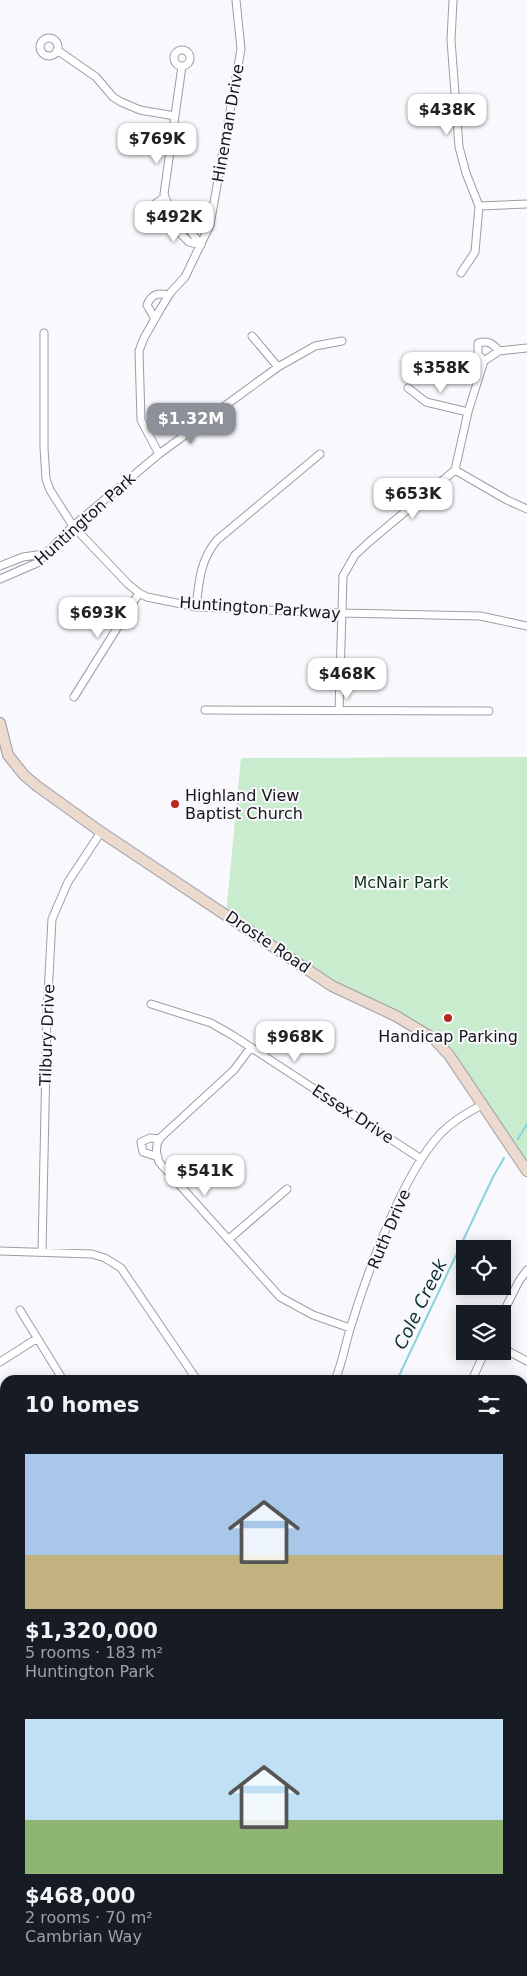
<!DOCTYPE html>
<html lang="en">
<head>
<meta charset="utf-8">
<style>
	body { margin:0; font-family:"DejaVu Sans",sans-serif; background:#242831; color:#f1f3f6; height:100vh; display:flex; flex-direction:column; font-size:19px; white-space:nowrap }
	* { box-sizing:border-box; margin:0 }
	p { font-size:16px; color:#9ea1a6 }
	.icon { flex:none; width:28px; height:28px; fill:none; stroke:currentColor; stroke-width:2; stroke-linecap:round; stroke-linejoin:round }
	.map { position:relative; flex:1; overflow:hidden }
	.sheet { position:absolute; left:0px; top:1375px; width:528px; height:601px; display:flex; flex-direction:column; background:#171b24; border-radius:15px 15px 0 0; box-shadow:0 2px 12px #0003 }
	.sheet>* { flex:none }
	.controls { position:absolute; left:456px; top:1240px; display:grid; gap:10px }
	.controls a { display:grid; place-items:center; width:55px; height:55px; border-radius:0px; background:#171b24; box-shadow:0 2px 12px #0003; font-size:25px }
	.price { position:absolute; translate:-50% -42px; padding:0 11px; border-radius:10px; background:#fff; color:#222; font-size:16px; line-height:32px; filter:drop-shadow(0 1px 2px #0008) }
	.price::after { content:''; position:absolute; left:50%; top:30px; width:15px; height:11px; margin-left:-8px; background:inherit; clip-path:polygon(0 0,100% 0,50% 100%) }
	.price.active { background:#8c9099; color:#fff }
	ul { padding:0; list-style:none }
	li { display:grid; align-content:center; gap:10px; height:265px; padding:0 25px }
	li span { display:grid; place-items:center; height:155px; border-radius:0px; color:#555 }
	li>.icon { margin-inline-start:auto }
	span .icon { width:90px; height:90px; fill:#fffc; stroke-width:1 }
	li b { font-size:21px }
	h2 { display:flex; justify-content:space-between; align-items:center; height:60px; padding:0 25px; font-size:21px }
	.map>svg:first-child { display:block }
	.green { fill:#c9ecce }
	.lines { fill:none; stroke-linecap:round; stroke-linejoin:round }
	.stream { stroke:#85d4dd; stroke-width:2 }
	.street-casing { stroke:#9d9ca8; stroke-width:9 }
	.secondary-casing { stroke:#9d9ca8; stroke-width:12 }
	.street { stroke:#fff; stroke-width:7 }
	.secondary { stroke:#ecdacf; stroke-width:10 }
	.poi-dot { fill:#b6281d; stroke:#f9f9fd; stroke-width:2 }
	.labels { text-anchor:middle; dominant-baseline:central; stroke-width:4; stroke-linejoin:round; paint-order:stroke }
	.street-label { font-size:16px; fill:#16161a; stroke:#f9f9fd }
	.poi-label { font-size:16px; fill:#16161a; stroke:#f9f9fd; text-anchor:start }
	.park-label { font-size:16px; fill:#0e3317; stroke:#f9f9fd }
	.water-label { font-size:18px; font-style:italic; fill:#0d3439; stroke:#f9f9fd }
</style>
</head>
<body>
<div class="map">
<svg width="527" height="1976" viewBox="0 0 527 1976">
	<rect width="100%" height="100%" fill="#f9f9fd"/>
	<path class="green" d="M527,757V1172L434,1039L332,986L226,914L241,758Z"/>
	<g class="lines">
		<path class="stream" d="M518,1139L527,1124
			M397,1380L493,1177L504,1158
			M0,1967L5,1965
			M243,1976L244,1971"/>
		<g class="street-casing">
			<path id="street" d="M453,0L451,40L459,147L466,173L479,206L475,252L461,273
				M40 47a9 9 0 1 1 18 0a9 9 0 1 1-18 0Z
				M174 58a8 8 0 1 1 16 0a8 8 0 1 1-16 0Z
				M57,50L96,77L113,97L121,102L140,110L175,116
				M182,66L164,194L173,218L183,221L201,245
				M165,197L149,208V216L157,222L173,218V226L189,242L201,245
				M479,206L527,204
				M155,319L147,305C152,293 158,293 169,295
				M44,333V448L46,479L50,490L73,526L128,584L139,593L147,597L196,607L341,613L480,616L527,626
				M252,336L278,367
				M484,361L478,354V343C488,340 492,343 499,351
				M408,388L426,402L468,412
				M159,454L141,420L139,351L144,338L161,308L171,292L185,277L210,225L241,49L236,0
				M455,470L507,500L527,509
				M0,566L23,557L44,554
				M0,579L37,563L73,526L159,454L278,367L315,346L342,341
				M196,607C199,582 200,560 217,540L320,454
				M74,697L139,593
				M205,710L489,711
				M339,711L343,576L355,555L369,542L455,470L468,412L484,361L499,351L527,348
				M151,1004L211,1023L232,1035L421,1159
				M251,1047L234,1070L160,1138C155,1146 156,1153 159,1162L280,1297L313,1315L350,1328
				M158,1157L143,1152L141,1142L150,1138L160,1139
				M229,1239L287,1189
				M0,1251L92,1254L105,1258L121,1268L197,1380
				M42,1251L47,1014L52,919L68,882L101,832
				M20,1310L63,1380
				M502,1315L519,1281L527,1270
				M502,1348L527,1361
				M0,1362L36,1339
				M335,1380C342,1364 345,1346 350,1329C367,1273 402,1175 441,1133C453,1121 468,1112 482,1105
				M472,1380L485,1351
				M0,1481L5,1478
				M0,1611L5,1607
				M0,1619L5,1627
				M522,1638L527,1635
				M522,1760L527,1757
				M0,1799L5,1797
				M522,1830L527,1841
				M0,1913L5,1911
				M333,1971L336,1976
				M473,1971L475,1976
				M270,1972V1971"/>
		</g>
		<g class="secondary-casing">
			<path id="secondary" d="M0,723L8,755L24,775L37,786L101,832L332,986L396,1016L434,1039L449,1055L527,1171"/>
		</g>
		<use href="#street" class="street"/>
		<use href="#secondary" class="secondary"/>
	</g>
	<g class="poi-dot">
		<circle cx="175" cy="804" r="5"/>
		<circle cx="448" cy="1018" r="5"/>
	</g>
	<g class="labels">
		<g class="street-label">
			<text transform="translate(228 123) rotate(-80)">Hineman Drive</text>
			<text transform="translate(85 519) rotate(-42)">Huntington Park</text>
			<text transform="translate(260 608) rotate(4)">Huntington Parkway</text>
			<text transform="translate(268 942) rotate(34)">Droste Road</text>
			<text transform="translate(47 1035) rotate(-88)">Tilbury Drive</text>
			<text transform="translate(353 1114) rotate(33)">Essex Drive</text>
			<text transform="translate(389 1229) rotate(-67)">Ruth Drive</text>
		</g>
		<g class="poi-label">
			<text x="185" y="795">Highland View<tspan x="185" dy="18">Baptist Church</tspan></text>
			<text x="448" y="1036" text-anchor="middle">Handicap Parking</text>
		</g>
		<g class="park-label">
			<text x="401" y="882">McNair Park</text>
		</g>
		<g class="water-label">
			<text transform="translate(420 1304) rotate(-64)">Cole Creek</text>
		</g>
	</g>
</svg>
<div class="controls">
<a><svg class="icon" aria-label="locate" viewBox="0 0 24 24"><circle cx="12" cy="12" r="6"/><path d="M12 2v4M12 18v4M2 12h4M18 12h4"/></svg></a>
<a><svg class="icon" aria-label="layers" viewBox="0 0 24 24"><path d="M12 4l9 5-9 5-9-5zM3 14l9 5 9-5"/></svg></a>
</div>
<b class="price" style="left:447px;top:136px">$438K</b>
<b class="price" style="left:157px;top:165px">$769K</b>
<b class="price" style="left:174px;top:243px">$492K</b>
<b class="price" style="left:441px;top:394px">$358K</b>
<b class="price active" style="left:191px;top:445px">$1.32M</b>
<b class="price" style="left:413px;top:520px">$653K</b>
<b class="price" style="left:98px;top:639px">$693K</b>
<b class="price" style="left:347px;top:700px">$468K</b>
<b class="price" style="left:295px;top:1063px">$968K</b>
<b class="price" style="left:205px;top:1197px">$541K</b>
<section class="sheet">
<h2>10 homes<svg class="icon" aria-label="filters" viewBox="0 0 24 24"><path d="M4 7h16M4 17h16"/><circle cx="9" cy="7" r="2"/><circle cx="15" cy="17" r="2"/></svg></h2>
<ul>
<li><span style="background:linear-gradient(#a9c7e8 65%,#c2b280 0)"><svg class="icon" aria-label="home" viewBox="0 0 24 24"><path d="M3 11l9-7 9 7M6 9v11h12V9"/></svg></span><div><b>$1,320,000</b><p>5 rooms · 183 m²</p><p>Huntington Park</p></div></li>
<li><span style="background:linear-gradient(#bfe0f5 65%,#8fb573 0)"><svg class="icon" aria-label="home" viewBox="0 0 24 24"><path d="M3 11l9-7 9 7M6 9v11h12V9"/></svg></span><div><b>$468,000</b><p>2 rooms · 70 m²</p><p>Cambrian Way</p></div></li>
</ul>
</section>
</div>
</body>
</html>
